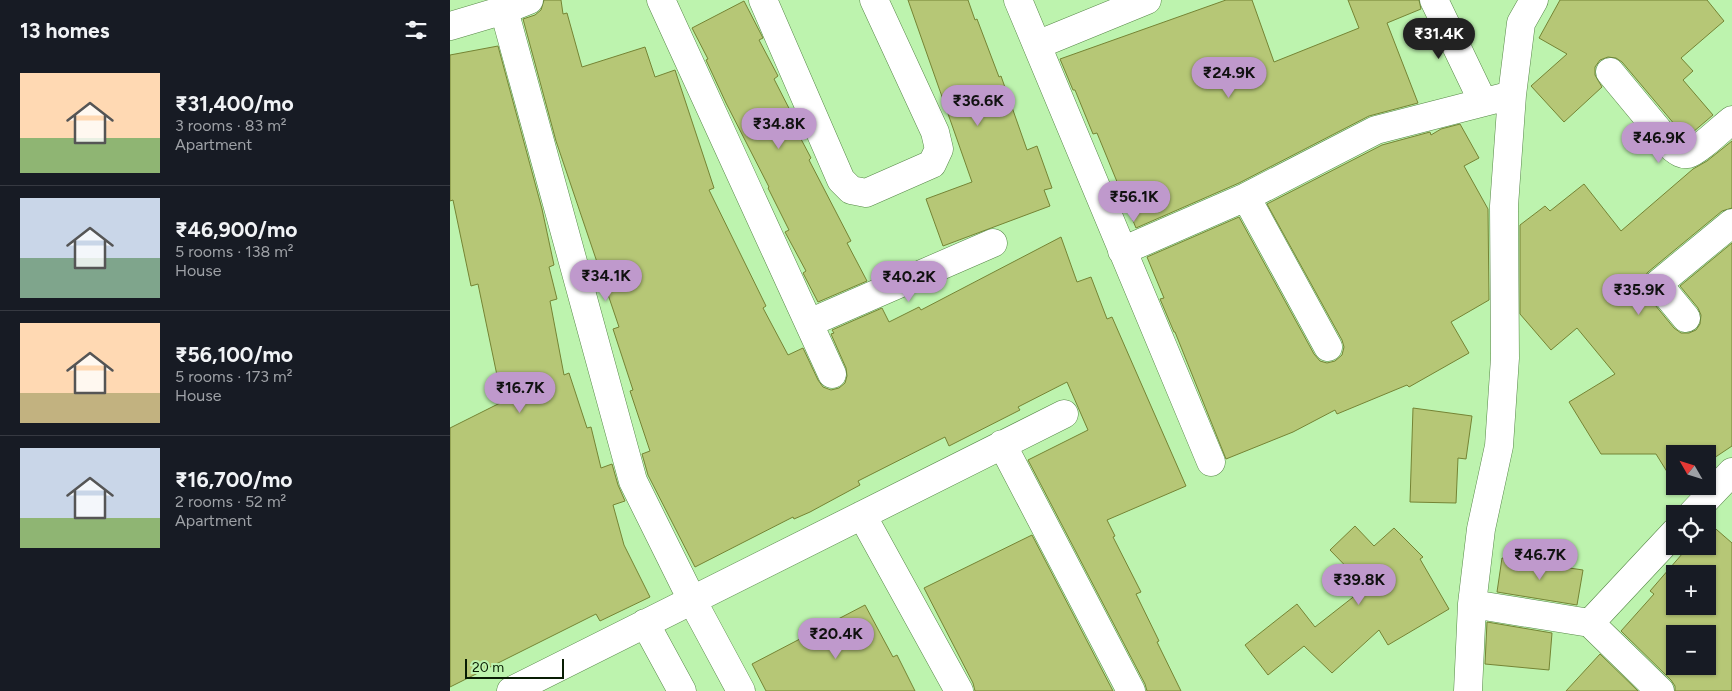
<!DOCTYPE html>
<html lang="en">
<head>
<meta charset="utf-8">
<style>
	body { margin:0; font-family:Figtree,sans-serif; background:#242831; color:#f1f3f6; height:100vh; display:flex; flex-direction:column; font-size:19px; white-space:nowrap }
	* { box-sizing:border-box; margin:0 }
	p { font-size:16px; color:#9ea1a6 }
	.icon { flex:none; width:28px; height:28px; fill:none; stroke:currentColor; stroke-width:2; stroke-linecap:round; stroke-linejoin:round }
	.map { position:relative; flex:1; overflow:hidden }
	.panel { display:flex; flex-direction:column; background:#171b24; width:450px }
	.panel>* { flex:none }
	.needle { width:32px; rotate:309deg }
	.fabs { position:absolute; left:1216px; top:445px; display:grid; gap:10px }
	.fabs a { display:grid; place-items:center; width:50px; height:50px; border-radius:0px; background:#171b24; box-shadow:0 1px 4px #0004; font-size:25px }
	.scale { position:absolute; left:15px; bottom:12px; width:99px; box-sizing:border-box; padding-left:5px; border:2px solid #081c03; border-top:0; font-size:14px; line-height:18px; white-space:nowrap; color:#081c03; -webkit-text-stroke:4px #bdf3ae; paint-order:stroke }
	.price { position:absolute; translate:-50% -42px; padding:0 11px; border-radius:18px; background:#bf99cc; color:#111; font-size:16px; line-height:32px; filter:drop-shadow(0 1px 2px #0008) }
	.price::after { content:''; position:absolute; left:50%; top:30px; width:15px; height:11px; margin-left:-8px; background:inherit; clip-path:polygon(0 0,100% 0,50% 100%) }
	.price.on { background:#222; color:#fff }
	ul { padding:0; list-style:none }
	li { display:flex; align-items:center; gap:15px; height:125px; padding:0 20px }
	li+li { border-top:1px solid #363941 }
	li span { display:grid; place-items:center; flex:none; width:140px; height:100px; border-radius:0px; color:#555 }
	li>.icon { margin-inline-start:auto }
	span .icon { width:60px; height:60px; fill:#fffc; stroke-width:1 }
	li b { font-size:21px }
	h2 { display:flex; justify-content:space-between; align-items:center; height:60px; padding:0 20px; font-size:21px }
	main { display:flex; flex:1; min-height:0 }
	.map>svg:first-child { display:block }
	.building { fill:#b6c776; stroke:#758434; fill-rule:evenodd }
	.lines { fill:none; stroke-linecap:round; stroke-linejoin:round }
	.minor-casing { stroke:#568747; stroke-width:29 }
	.minor { stroke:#fff; stroke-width:28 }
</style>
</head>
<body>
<main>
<section class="panel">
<h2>13 homes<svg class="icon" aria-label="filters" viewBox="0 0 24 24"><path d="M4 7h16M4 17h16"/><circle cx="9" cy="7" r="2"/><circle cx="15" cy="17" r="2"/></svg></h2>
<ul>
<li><span style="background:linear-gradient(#ffd9b3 65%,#8fb573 0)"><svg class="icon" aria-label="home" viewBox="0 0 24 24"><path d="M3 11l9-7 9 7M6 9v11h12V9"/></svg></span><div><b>₹31,400/mo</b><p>3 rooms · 83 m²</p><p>Apartment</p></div></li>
<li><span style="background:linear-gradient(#c9d6e8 60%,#7fa58c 0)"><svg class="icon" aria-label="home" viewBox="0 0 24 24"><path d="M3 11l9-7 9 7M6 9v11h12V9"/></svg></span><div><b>₹46,900/mo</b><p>5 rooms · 138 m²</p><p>House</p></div></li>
<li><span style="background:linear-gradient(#ffd9b3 70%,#c2b280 0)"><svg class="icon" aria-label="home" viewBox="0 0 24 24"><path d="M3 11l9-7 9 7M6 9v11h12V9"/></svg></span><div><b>₹56,100/mo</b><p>5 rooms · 173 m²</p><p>House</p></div></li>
<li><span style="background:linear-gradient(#c9d6e8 70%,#8fb573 0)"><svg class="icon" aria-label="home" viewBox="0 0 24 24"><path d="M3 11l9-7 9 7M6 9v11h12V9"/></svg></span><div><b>₹16,700/mo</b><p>2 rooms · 52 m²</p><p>Apartment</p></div></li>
</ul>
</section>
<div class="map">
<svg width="1282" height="691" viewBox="0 0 1282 691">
	<rect width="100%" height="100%" fill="#bdf3ae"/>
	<path class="building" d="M94,0H111L113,14L117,13L132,67L195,47L205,77L225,70L264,188L259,190L316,306L313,308L338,355L353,348L368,380L373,387L381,390L389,388L395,383L397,376L396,368L381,334L384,333L382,330L432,308L439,322L469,307L471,310L611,237L627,282L641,277L657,319L662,317L736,486L657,520L665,536L663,537L691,592L686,594L709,641L707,642L731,691H697L695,684L578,460L638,430L617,382L568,407L570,410L499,446L495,437L408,481L410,485L360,512L344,519L343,517L245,567L198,475L192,454L200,451L180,391L183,390L163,329L169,327L106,141L73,19L85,15L91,10Z
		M458,0H518L525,20L527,19L549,77L551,76L577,150L587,146L602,188L594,190L600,206L493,246L476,199L522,182Z
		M776,0H802L824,62L909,28L898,0H969L971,9L937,23L968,103L919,116L789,183L686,228L647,133L643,134L625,90H623L610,59Z
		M1110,0H1257L1274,21L1231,58L1243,71L1233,80L1263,115L1236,138L1172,62L1166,58L1158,57L1150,60L1145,67V75L1152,87L1114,122L1081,86L1117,54L1089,38Z
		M294,1L313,38L309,40L328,76L324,79L345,120L342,122L361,158L359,160L401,241L397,243L417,281L368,302L353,273L356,271L335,232L339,230L318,188L319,187L276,103L256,60L258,59L242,28Z
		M48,46L92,209L104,265L99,267L107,299L100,301L114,375L119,373L137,428L141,427L151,468L162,464L168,485L175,501L163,505L174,545L200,597L150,621L146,614L0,687V428L54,401L49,385L28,284L21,286L3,200L0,201V55Z
		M1010,124L1029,158L1014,166L1038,209L1039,300L1001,322L1019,353L959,387L957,385L887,414L885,410L843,432L776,459L725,332H724L710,299L714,298L697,257L789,217L864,354L870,361L877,363L885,361L892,355L894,347L892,340L817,204L932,145L980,132L981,135L991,129Z
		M1282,141V208L1272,211L1198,272L1193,279V287L1196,294L1224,328L1231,333H1239L1246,330L1250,324L1251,315L1248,308L1230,286L1282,243V446L1258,462V454H1225L1224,483L1206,454H1151L1119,402L1165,374L1127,328L1101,350L1070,314V225L1095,206L1100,211L1134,184L1171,231L1243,169L1257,161Z
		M963,408L1022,416L1016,459L1008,458L1006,503L960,502Z
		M1259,523L1282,543V691H1225V686L1221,680L1171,631L1204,594L1200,591L1239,546H1258V525ZM1225,574H1258V606H1225ZM1225,634H1258V666H1225Z
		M905,526L924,546L944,528L973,557L970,559L999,609L938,645L929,630L882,673L854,646L818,675L795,645L847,604L865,627L916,587L880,550Z
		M582,535L663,691H525L523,683L474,588Z
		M1052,558L1133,570L1127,605L1047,592Z
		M415,605L443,657L447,655L465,691H316L302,664Z
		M1037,622L1102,633L1099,670L1035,664Z
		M1150,654L1188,691H1116Z"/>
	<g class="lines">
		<g class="minor-casing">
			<path id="minor" d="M211,0L382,374
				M313,0L391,180L401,190L416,193L482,164L489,149L485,132L424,0
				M568,0L761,462
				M984,0L1033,102
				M54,10L183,481L242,600L291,691
				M0,26L54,10L79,0
				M587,45L697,0
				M1160,72L1223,148C1228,152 1232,155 1238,154C1247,152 1273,127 1282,120
				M796,197L878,347
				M672,251L796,197L926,130L1062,95
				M1236,318L1208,284L1282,223
				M359,323L543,243
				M552,444L681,691
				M1242,514L1282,472
				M412,515L509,691
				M1022,604L1140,623L1210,691
				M195,623L232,691
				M1140,623L1225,532
				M61,691L614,414
				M1018,691L1022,604L1031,529L1049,446L1055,358L1054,206L1062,95L1071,23L1084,0"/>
		</g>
		<use href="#minor" class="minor"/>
	</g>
</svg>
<div class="fabs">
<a><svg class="needle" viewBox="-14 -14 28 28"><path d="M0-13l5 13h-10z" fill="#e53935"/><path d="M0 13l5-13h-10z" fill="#9ea1a6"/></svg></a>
<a><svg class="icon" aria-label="locate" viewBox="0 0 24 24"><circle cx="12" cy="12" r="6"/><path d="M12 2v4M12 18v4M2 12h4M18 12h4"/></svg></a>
<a>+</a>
<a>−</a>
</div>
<div class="scale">20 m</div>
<b class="price on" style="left:989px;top:60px">₹31.4K</b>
<b class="price" style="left:779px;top:99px">₹24.9K</b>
<b class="price" style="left:528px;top:127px">₹36.6K</b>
<b class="price" style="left:329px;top:150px">₹34.8K</b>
<b class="price" style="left:1209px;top:164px">₹46.9K</b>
<b class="price" style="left:684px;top:223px">₹56.1K</b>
<b class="price" style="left:156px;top:302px">₹34.1K</b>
<b class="price" style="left:459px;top:303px">₹40.2K</b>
<b class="price" style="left:1189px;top:316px">₹35.9K</b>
<b class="price" style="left:70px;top:414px">₹16.7K</b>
<b class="price" style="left:1090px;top:581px">₹46.7K</b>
<b class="price" style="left:909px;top:606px">₹39.8K</b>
<b class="price" style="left:386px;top:660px">₹20.4K</b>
</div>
</main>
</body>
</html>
